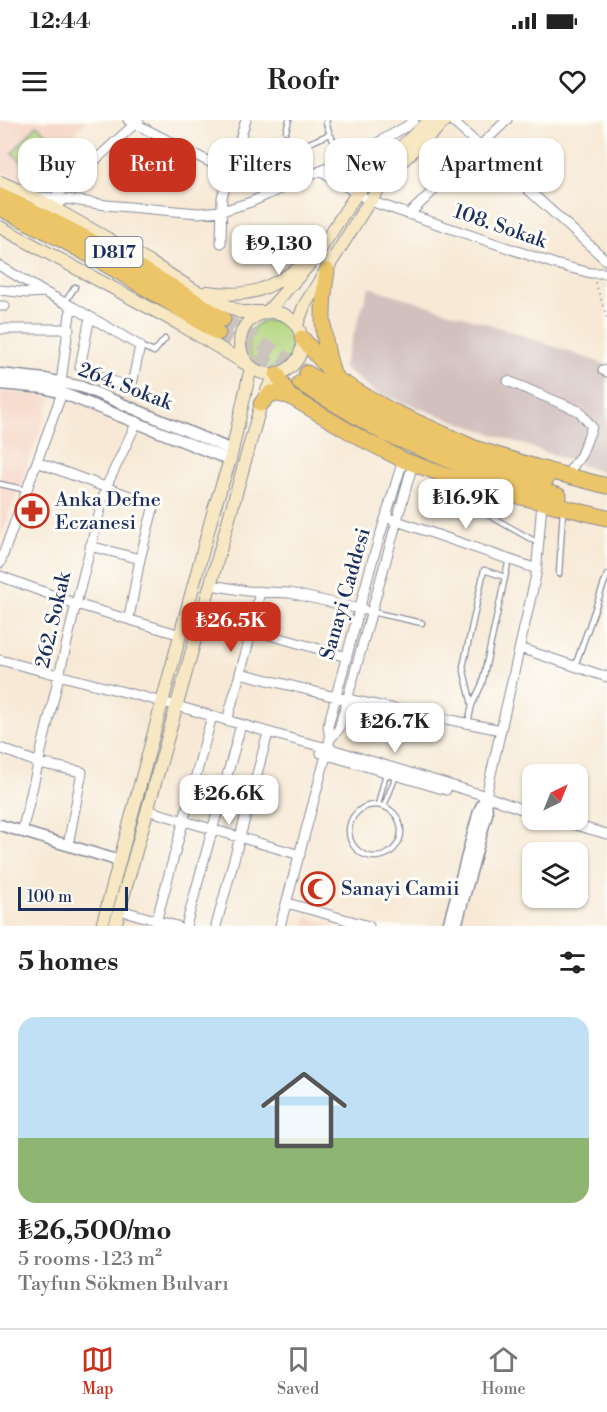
<!DOCTYPE html>
<html lang="en">
<head>
<meta charset="utf-8">
<style>
	body { margin:0; font-family:"Libre Bodoni",serif; background:#f2f2f2; color:#222; height:100vh; display:flex; flex-direction:column; font-size:22px; white-space:nowrap }
	* { box-sizing:border-box; margin:0 }
	p { font-size:20px; color:#767676 }
	.icon { flex:none; width:33px; height:33px; fill:none; stroke:currentColor; stroke-width:2; stroke-linecap:round; stroke-linejoin:round }
	.map { position:relative; height:806px; overflow:hidden }
	.panel { display:flex; flex-direction:column; background:#fff; flex:1 }
	.panel>* { flex:none }
	.banner { position:absolute; left:18px; top:18px; width:572px; height:54px; display:flex; gap:12px }
	.needle { width:39px; rotate:43deg }
	.tools { position:absolute; left:522px; top:644px; display:grid; gap:12px }
	.tools a { display:grid; place-items:center; width:66px; height:66px; border-radius:12px; background:#fff; box-shadow:0 2px 4px #0004; font-size:30px }
	.scale { position:absolute; left:18px; bottom:15px; width:110px; box-sizing:border-box; padding-left:6px; border:3px solid #1b2f5e; border-top:0; font-size:16px; line-height:21px; white-space:nowrap; color:#1b2f5e; -webkit-text-stroke:4px #fdfcf7; paint-order:stroke }
	.price { position:absolute; translate:-50% -51px; padding:0 14px; border-radius:12px; background:#fff; color:#222; font-size:20px; line-height:39px; filter:drop-shadow(0 2px 3px #0008) }
	.price::after { content:''; position:absolute; left:50%; top:36px; width:18px; height:14px; margin-left:-9px; background:inherit; clip-path:polygon(0 0,100% 0,50% 100%) }
	.price.active { background:#c8321e; color:#fff }
	ul { padding:0; list-style:none }
	li { display:grid; align-content:center; gap:12px; height:318px; padding:0 18px }
	li span { display:grid; place-items:center; height:186px; border-radius:18px; color:#555 }
	li>.icon { margin-inline-start:auto }
	span .icon { width:108px; height:108px; fill:#fffc; stroke-width:1 }
	li b { font-size:26px }
	h2 { display:flex; justify-content:space-between; align-items:center; height:72px; padding:0 18px; font-size:26px }
	.chip { padding:0 21px; border-radius:18px; background:#fff; box-shadow:0 2px 4px #0004; font-size:21px; line-height:54px }
	.chip.active { background:#c8321e; color:#fff }
	.status { display:flex; justify-content:space-between; align-items:center; height:42px; padding:0 30px; background:#fff; direction:ltr }
	.status svg { height:16px; fill:currentColor }
	header { display:flex; justify-content:space-between; align-items:center; height:78px; padding:0 18px; background:#fff; font-size:27px; font-weight:600 }
	.dock { display:flex; justify-content:space-around; align-items:center; height:84px; border-top:2px solid #e0e0e0; background:#fff; font-size:16px; color:#767676 }
	.dock a { display:grid; justify-items:center; gap:3px }
	.dock .active { color:#c8321e }
	.map>svg:first-child { display:block }
	.built { fill:#f5d3c2 }
	.industrial { fill:#d1c0bd }
	.green { fill:#b2d57d; stroke:#66826e; stroke-width:1.5 }
	.lines { fill:none; stroke-linecap:round; stroke-linejoin:round }
	.trunk-tunnel { stroke:#cbc4bd; stroke-width:15; stroke-dasharray:15 8; stroke-linecap:butt }
	.service-casing { stroke:#898c9a; stroke-width:7 }
	.minor-casing { stroke:#898c9a; stroke-width:11 }
	.tertiary-casing { stroke:#898c9a; stroke-width:13 }
	.secondary-casing { stroke:#898c9a; stroke-width:14 }
	.trunk-casing { stroke:#898c9a; stroke-width:17 }
	.path { stroke:#898c9a; stroke-width:1.5; stroke-dasharray:1.5 4.5; stroke-linecap:butt }
	.service { stroke:#fff; stroke-width:4.5 }
	.minor { stroke:#fff; stroke-width:9 }
	.tertiary { stroke:#fff; stroke-width:10 }
	.secondary { stroke:#f7e8c3; stroke-width:12 }
	.trunk { stroke:#ecc569; stroke-width:15 }
	.labels { text-anchor:middle; dominant-baseline:central; stroke-width:6; stroke-linejoin:round; paint-order:stroke }
	.shield { fill:#fdfcf7; stroke:#5f6c8c; stroke-width:1.5 }
	.shield-label { font-size:18px; font-weight:bold; fill:#1b2f5e }
	.street-label { font-size:20px; fill:#1b2f5e; stroke:#fdfcf7 }
	.poi-label { font-size:20px; fill:#1b2f5e; stroke:#fdfcf7; text-anchor:start }
</style>
</head>
<body>
<div class="status"><b>12:44</b><svg viewBox="0 0 49 12"><path d="M0 12V9h3v3zM5 12V6h3v6zM10 12V3h3v9zM15 12V0h3v12zM26 1h20v11H26zM47 4h2v5h-2z"/></svg></div>
<header><svg class="icon" aria-label="menu" viewBox="0 0 24 24"><path d="M4 6h16M4 12h16M4 18h16"/></svg>Roofr<svg class="icon" aria-label="heart" viewBox="0 0 24 24"><path d="M12 20l-8-8c-3-5 5-10 8-4 3-6 11-1 8 4z"/></svg></header>
<div class="map">
<svg width="607" height="806" viewBox="0 0 607 806">
	<rect width="100%" height="100%" fill="#fdfcf7"/>
	<filter id="ink" filterUnits="userSpaceOnUse"><feTurbulence type="fractalNoise" baseFrequency=".0167" numOctaves="2"/><feDisplacementMap in="SourceGraphic" scale="12" xChannelSelector="R" yChannelSelector="G"/><feConvolveMatrix kernelMatrix="1 2 1 2 8 2 1 2 1" color-interpolation-filters="sRGB"/></filter>
	<filter id="wash" filterUnits="userSpaceOnUse"><feTurbulence type="fractalNoise" baseFrequency=".008" numOctaves="4" result="noise"/><feDisplacementMap in="SourceGraphic" scale="24" xChannelSelector="R" yChannelSelector="G"/><feGaussianBlur stdDeviation="1.35" result="paint"/><feColorMatrix in="noise" values="0 0 0 0 0 0 0 0 0 0 0 0 0 0 0 0 0 1.4 0 .05"/><feComposite in="paint" operator="in"/></filter>
	<g filter="url(#wash)">
		<rect width="100%" height="100%" fill="#f7e9d5"/>
		<path class="built" d="M0,0H87L29,62L0,51Z
			M0,271L52,277L0,419Z
			M307,797L340,806H305Z"/>
		<path class="industrial" d="M369,167L498,207L607,245V354L376,273L343,247Z"/>
		<path class="green" d="M37,5L55,21L31,50L12,33Z
			M247 224a24 24 0 1 1 48 0a24 24 0 1 1-48 0Z"/>
	</g>
	<g filter="url(#ink)">
		<g class="lines">
			<path class="trunk-tunnel" d="M223,199L307,253
				M218,213L300,263"/>
			<g class="service-casing">
				<path id="service" d="M286,11L289,0
					M330,14L343,41
					M284,34L330,14L326,3L327,0
					M65,182L75,167
					M140,226L154,232L165,219
					M443,357L447,375
					M0,364L27,370
					M468,387L483,392L504,376
					M483,392L538,423
					M559,454L563,390
					M372,492L422,503
					M575,546L607,455
					M472,585L463,547L484,450L505,457
					M468,603L472,585L482,564L509,439
					M349 711a26 26 0 1 1 52 0a26 26 0 1 1-52 0Z
					M378,685L386,653
					M384,686L396,656"/>
			</g>
			<g class="minor-casing">
				<path id="minor" d="M128,0L229,52
					M451,0L607,141
					M321,51L370,81L555,144L591,153H607
					M36,77L54,78L139,0
					M52,88L66,79L106,85L198,93L222,91L251,82L354,36L407,6L414,0
					M409,94L507,0
					M221,123L222,77L246,0
					M0,146L44,172
					M0,170L28,173L44,172L73,187L70,194L61,262
					M0,186H5
					M73,187L140,226L131,269L80,247L90,197
					M0,209H69
					M603,250L607,252
					M508,261L579,291L592,307L581,335L571,349L568,356
					M37,342L154,385L140,439L129,498
					M391,399L537,449
					M90,426L140,439
					M0,443L62,273
					M0,456L76,484L181,515
					M211,465L247,471L290,473L364,490
					M252,510L347,537
					M520,528L607,557
					M0,540L163,582L296,620L328,628L486,676L532,693
					M240,553L336,577L501,610
					M227,601L252,510L260,471
					M330,619L339,609L413,343
					M0,628L39,643L82,652L68,725
					M321,633L446,670
					M486,676L536,455L542,383
					M147,690L300,735
					M553,699L607,714
					M22,712L76,484L106,367L137,302
					M287,783L369,806
					M120,790L177,806
					M155,806L212,596
					M186,806L241,605
					M216,806L268,613
					M280,806L328,628L330,619L328,606L372,442L403,340"/>
			</g>
			<g class="tertiary-casing">
				<path id="tertiary" d="M0,254L45,259L82,267L232,330
					M0,264L44,268L62,273L230,340
					M0,705L120,741
					M448,806L479,691L486,676
					M456,806L487,694L486,679"/>
			</g>
			<g class="secondary-casing">
				<path id="secondary" d="M0,62L34,77L151,143L194,170L240,192H267L314,139L357,73L385,42L430,0
					M0,107L183,206L251,247L230,340L214,389L102,806
					M207,172C253,178 265,170 302,146
					M240 223a31 31 0 1 1 62 0a31 31 0 1 1-62 0Z
					M297,205L304,186L365,88L394,49L446,0
					M115,806L261,284L268,268L277,254"/>
			</g>
			<g class="trunk-casing">
				<path id="trunk" d="M0,76C78,111 151,152 223,199
					M0,88C75,124 148,168 218,213
					M327,151C321,188 321,214 332,250
					M302,218L338,260L390,290L477,329L549,351L607,366
					M307,253C333,269 358,287 385,301C436,327 490,347 546,360
					M277,254L289,276L364,320L403,340L472,365L607,398
					M300,263L386,314L473,350L559,376
					M261,284L271,273L289,276"/>
			</g>
			<path class="path" d="M595,162L607,198"/>
			<use href="#service" class="service"/>
			<use href="#minor" class="minor"/>
			<use href="#tertiary" class="tertiary"/>
			<use href="#secondary" class="secondary"/>
			<use href="#trunk" class="trunk"/>
		</g>
	</g>
	<defs>
		<g id="pharmacy-ring" transform="scale(1.725)"><circle r="9.5" fill="#fdfcf7" stroke="#c8321e" stroke-width="1.5"/><path d="M-2-6h4v4h4v4h-4v4h-4v-4h-4v-4h4Z" fill="#c8321e"/></g>
		<g id="mosque-ring" transform="scale(1.725)"><circle r="9.5" fill="#fdfcf7" stroke="#c8321e" stroke-width="1.5"/><path d="M3.5-4.9A6 6 0 1 0 3.5 4.9A5 5 0 1 1 3.5-4.9Z" fill="#c8321e"/></g>
	</defs>
	<g fill-rule="evenodd">
		<use href="#pharmacy-ring" x="32" y="391"/>
		<use href="#mosque-ring" x="318" y="769"/>
	</g>
	<g class="labels">
		<rect class="shield" x="85.5" y="117" width="57" height="30" rx="4.5"/>
		<g class="shield-label">
			<text x="114" y="132">D817</text>
		</g>
		<g class="street-label">
			<text transform="translate(500 107) rotate(19)">108. Sokak</text>
			<text transform="translate(125 267) rotate(21)">264. Sokak</text>
			<text transform="translate(346 474) rotate(-74)">Sanayi Caddesi</text>
			<text transform="translate(54 500) rotate(-77)">262. Sokak</text>
		</g>
		<g class="poi-label">
			<text x="55" y="380">Anka Defne<tspan x="55" dy="23">Eczanesi</tspan></text>
			<text x="341" y="769">Sanayi Camii</text>
		</g>
	</g>
</svg>
<div class="tools">
<a><svg class="needle" viewBox="-14 -14 28 28"><path d="M0-13l5 13h-10z" fill="#e53935"/><path d="M0 13l5-13h-10z" fill="#767676"/></svg></a>
<a><svg class="icon" aria-label="layers" viewBox="0 0 24 24"><path d="M12 4l9 5-9 5-9-5zM3 14l9 5 9-5"/></svg></a>
</div>
<div class="scale">100 m</div>
<b class="price" style="left:279px;top:156px">₺9,130</b>
<b class="price" style="left:466px;top:410px">₺16.9K</b>
<b class="price active" style="left:231px;top:533px">₺26.5K</b>
<b class="price" style="left:395px;top:634px">₺26.7K</b>
<b class="price" style="left:229px;top:706px">₺26.6K</b>
<div class="banner">
<a class="chip">Buy</a>
<a class="chip active">Rent</a>
<a class="chip">Filters</a>
<a class="chip">New</a>
<a class="chip">Apartment</a>
</div>
</div>
<section class="panel">
<h2>5 homes<svg class="icon" aria-label="filters" viewBox="0 0 24 24"><path d="M4 7h16M4 17h16"/><circle cx="9" cy="7" r="2"/><circle cx="15" cy="17" r="2"/></svg></h2>
<ul>
<li><span style="background:linear-gradient(#bfe0f5 65%,#8fb573 0)"><svg class="icon" aria-label="home" viewBox="0 0 24 24"><path d="M3 11l9-7 9 7M6 9v11h12V9"/></svg></span><div><b>₺26,500/mo</b><p>5 rooms · 123 m²</p><p>Tayfun Sökmen Bulvarı</p></div></li>
</ul>
</section>
<nav class="dock">
<a class="active"><svg class="icon" aria-label="map" viewBox="0 0 24 24"><path d="M3 6l6-2 6 2 6-2v14l-6 2-6-2-6 2zM9 4v14M15 6v14"/></svg>Map</a>
<a><svg class="icon" aria-label="saved" viewBox="0 0 24 24"><path d="M7 4h10v16l-5-4-5 4z"/></svg>Saved</a>
<a><svg class="icon" aria-label="home" viewBox="0 0 24 24"><path d="M3 11l9-7 9 7M6 9v11h12V9"/></svg>Home</a>
</nav>
</body>
</html>
